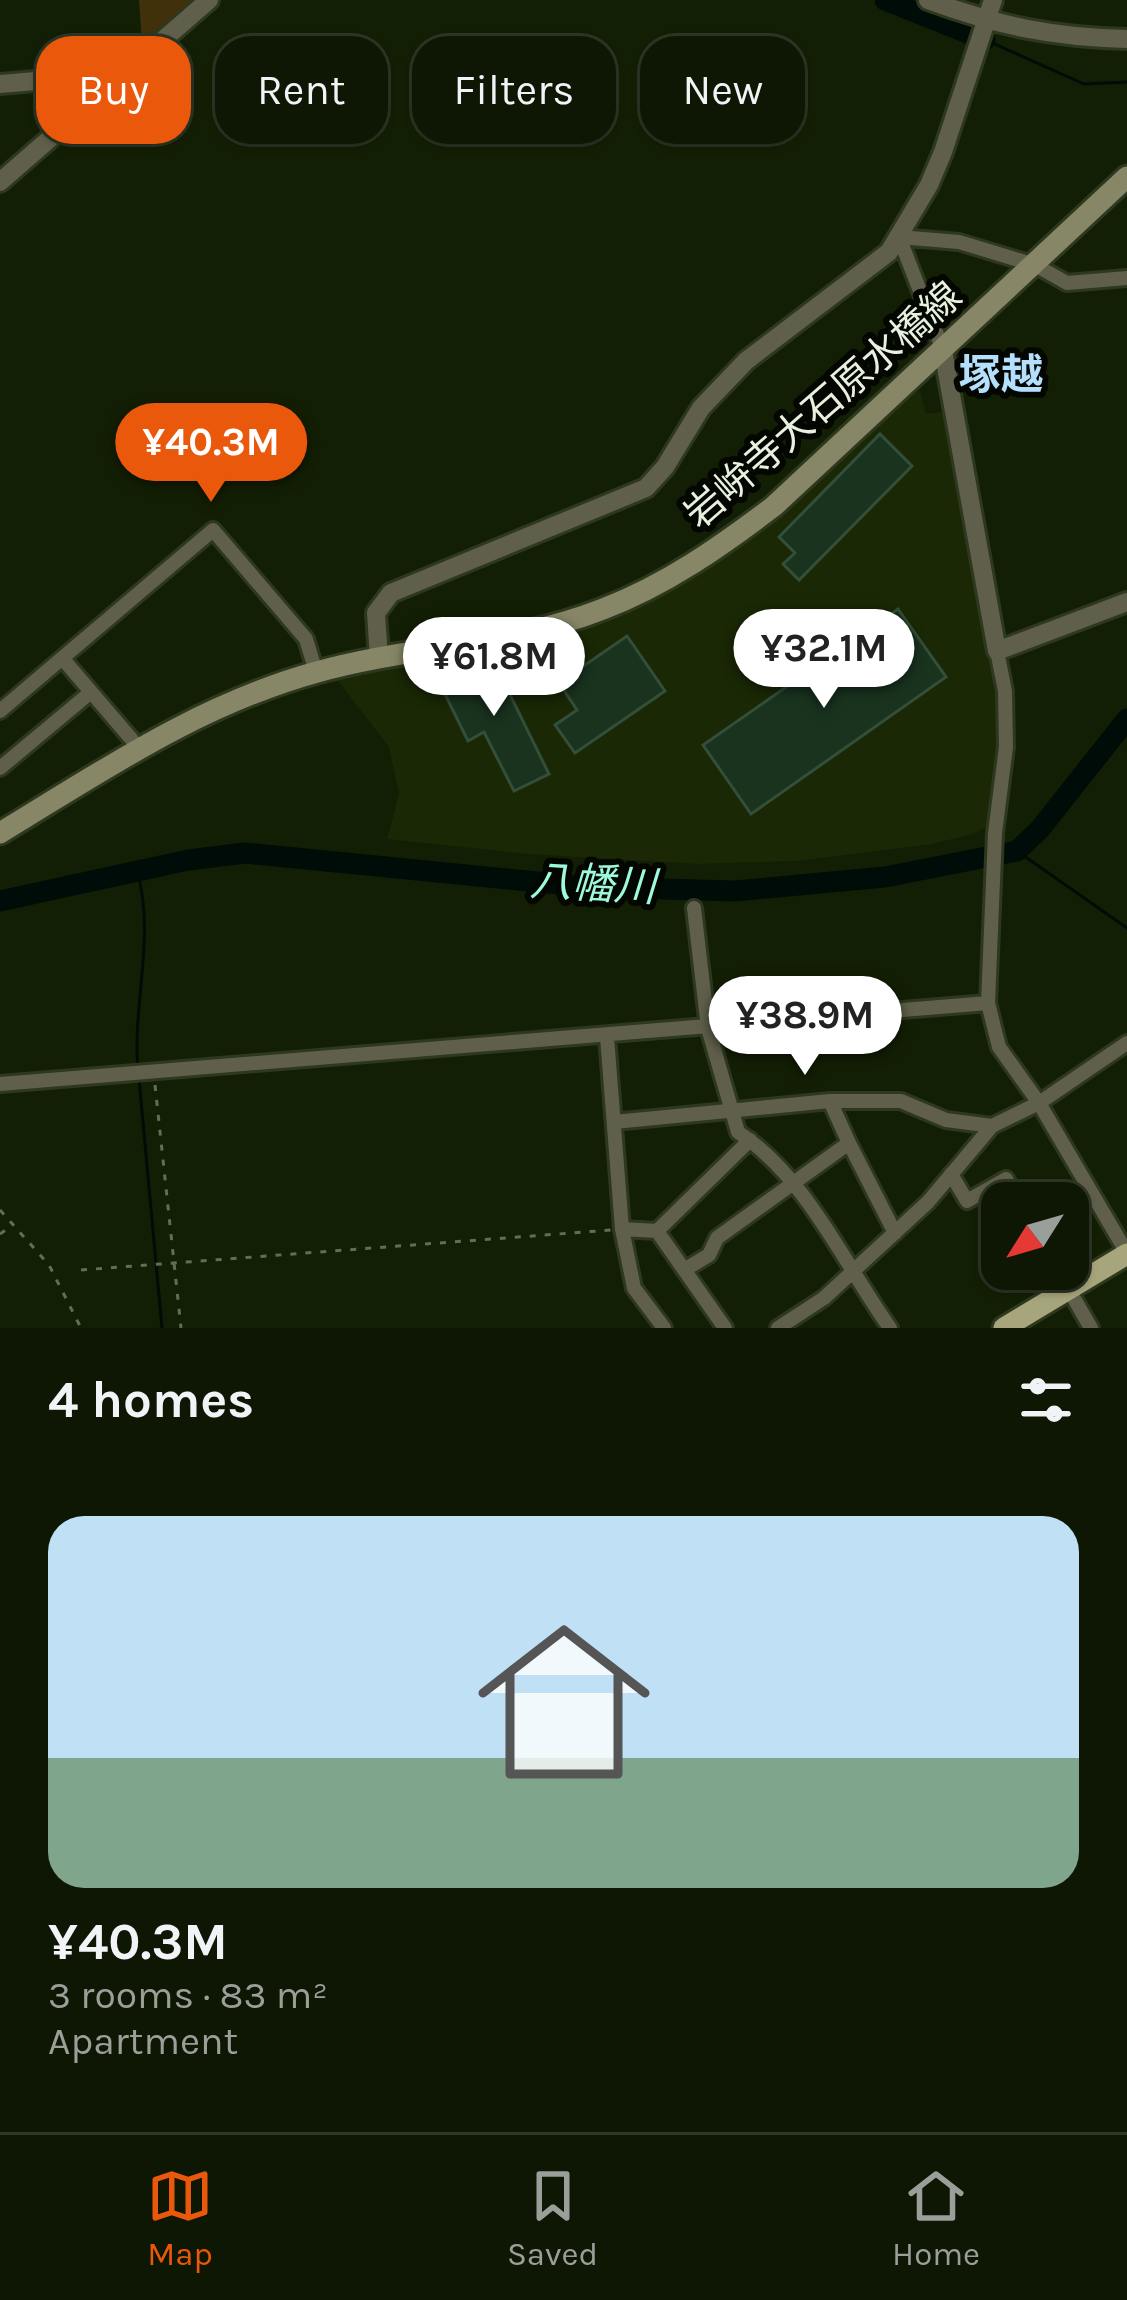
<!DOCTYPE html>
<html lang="en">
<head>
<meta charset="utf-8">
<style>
	body { margin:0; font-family:Karla,"Noto Sans JP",sans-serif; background:#17200d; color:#f1f3f6; height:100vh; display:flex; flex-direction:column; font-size:45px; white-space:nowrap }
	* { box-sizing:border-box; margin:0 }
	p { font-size:39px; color:#9b9f9a }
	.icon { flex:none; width:66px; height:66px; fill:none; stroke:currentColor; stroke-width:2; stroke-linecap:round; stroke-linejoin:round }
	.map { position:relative; height:1328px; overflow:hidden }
	.side { display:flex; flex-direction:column; background:#0e1703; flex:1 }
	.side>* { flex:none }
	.hud { position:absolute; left:36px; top:36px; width:1056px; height:108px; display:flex; gap:24px }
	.needle { width:78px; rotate:233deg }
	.buttons { position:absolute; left:981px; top:1182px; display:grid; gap:24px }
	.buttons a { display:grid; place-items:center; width:108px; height:108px; border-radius:24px; background:#0e1703; box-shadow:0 3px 9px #0004,0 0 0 3px #2e3625; font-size:60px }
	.price { position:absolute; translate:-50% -102px; padding:0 27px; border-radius:42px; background:#fff; color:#222; font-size:39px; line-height:78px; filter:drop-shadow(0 3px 6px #0008) }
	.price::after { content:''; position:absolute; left:50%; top:72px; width:36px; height:27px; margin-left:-18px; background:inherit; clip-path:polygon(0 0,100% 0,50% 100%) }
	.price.active { background:#ea580c; color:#fff }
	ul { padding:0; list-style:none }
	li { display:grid; align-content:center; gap:24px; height:636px; padding:0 48px }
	li span { display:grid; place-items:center; height:372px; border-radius:36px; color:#555 }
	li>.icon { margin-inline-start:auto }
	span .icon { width:216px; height:216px; fill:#fffc; stroke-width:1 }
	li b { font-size:51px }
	h2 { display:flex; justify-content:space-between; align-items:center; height:144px; padding:0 48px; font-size:51px }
	.pill { padding:0 42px; border-radius:36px; background:#0e1703; box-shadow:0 3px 9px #0004,0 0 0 3px #2e3625; font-size:42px; line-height:108px }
	.pill.active { background:#ea580c; color:#fff }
	.tabs { display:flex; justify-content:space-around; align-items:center; height:168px; border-top:3px solid #2e3625; background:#0e1703; font-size:33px; color:#9b9f9a }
	.tabs a { display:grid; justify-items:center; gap:6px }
	.tabs .active { color:#ea580c }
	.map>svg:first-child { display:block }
	.built { fill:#1a2805 }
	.green { fill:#41310b }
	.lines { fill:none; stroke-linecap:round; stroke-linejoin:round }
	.stream { stroke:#000c07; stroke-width:3 }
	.river { stroke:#000c07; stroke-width:21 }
	.building { fill:#19331f; stroke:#334e39; stroke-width:3 }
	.minor-casing { stroke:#2d381e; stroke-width:20 }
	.tertiary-casing { stroke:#2d381e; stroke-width:24 }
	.secondary-casing { stroke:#2d381e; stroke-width:27 }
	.primary-casing { stroke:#2d381e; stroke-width:27 }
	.path { stroke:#626d56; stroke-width:3; stroke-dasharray:6 9; stroke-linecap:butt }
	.minor { stroke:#5f5f4b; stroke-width:14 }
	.tertiary { stroke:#5f5f4b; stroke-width:18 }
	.secondary { stroke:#878767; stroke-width:21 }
	.primary { stroke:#a6a57b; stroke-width:21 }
	.labels { text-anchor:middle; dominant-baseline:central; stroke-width:12; stroke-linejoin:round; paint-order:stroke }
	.street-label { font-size:39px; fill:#e8f1df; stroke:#040701 }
	.neighbourhood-label { font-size:42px; font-weight:bold; fill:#b5e0fd; stroke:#040701 }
	.water-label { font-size:42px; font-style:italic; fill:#9efadd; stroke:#040701 }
</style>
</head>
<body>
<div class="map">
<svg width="1127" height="1328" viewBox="0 0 1127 1328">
	<rect width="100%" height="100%" fill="#131f04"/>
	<path class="built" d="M920,391L926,414L949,411L989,665L999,694V755L991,825L973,834L932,844L798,861L698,864L528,854L387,839L399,794L389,747L335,677L636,604L907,392Z"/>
	<path class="green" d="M139,0H194L142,43Z"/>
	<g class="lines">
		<path class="stream" d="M988,41L1084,84L1127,82
			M1017,851L1127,928
			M137,871C156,935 132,1004 138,1069
			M139,1079L162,1328"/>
		<path class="river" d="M885,0L985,40
			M0,901L188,860L245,853L589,887L735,891L885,877L1017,851L1040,829L1127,719"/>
	</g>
	<path class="building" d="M880,434L912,466L799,580L783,564L795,553L779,537Z
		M898,609L946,677L751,814L703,745Z
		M627,636L665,691L575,753L555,725L577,710L559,683Z
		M490,654L549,774L514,791L484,732L468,741L437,678Z"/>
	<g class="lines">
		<g class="minor-casing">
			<path id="minor" d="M943,350L899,237L959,242L1035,265L1067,283L1127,278
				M997,651L1005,691L1006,747L995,833L988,1003L999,1047L1039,1103L1127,1253
				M63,659L139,748
				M0,711L213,530L306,639L316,672
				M0,768L91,692
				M694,908L708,1028L738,1132C807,1178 843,1262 890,1328
				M607,1037L622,1229L634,1288L664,1328
				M0,1084L988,1003
				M614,1122L830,1101H901L946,1120L992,1126
				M849,1143L895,1233
				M951,1174L967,1201L1006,1179L1019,1203
				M622,1229L657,1231L725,1328
				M657,1231L750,1140
				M1057,1269L1091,1328
				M684,1270L709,1255L717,1238L849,1143L830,1101
				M778,1328L824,1298L928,1202L992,1126L1039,1103L1127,1043"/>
		</g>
		<g class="tertiary-casing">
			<path id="tertiary" d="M928,0C999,26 1051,37 1127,39
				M0,84L82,77L103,93
				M0,182L209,0
				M943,350L997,651L1127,602
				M379,658L376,613L391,593L646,488L665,467L701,408L746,361L889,252L929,185L943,152L993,0"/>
		</g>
		<g class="secondary-casing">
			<path id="secondary" d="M0,833C102,771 200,704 317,672C410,646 512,645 603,609C666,585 720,547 774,506L1127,177"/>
		</g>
		<g class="primary-casing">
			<path id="primary" d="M1004,1328L1127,1254"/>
		</g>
		<path class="path" d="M155,1085L181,1328
			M0,1210L49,1265L81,1328
			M0,1234L11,1226
			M81,1270L611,1230"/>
		<use href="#minor" class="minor"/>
		<use href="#tertiary" class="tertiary"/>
		<use href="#secondary" class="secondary"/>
		<use href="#primary" class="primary"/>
	</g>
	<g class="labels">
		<g class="street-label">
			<text transform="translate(823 405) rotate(-41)">岩峅寺大石原水橋線</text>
		</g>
		<g class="neighbourhood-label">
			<text x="1001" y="375">塚越</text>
		</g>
		<g class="water-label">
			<text transform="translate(593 884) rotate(3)">八幡川</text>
		</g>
	</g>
</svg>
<div class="buttons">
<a><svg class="needle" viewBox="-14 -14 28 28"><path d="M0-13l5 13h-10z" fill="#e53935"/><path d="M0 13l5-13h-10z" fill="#9b9f9a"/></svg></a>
</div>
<b class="price active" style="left:211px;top:505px">¥40.3M</b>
<b class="price" style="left:824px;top:711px">¥32.1M</b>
<b class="price" style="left:494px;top:719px">¥61.8M</b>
<b class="price" style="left:805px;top:1078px">¥38.9M</b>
<div class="hud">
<a class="pill active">Buy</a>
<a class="pill">Rent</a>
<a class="pill">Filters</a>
<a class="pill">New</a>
</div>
</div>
<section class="side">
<h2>4 homes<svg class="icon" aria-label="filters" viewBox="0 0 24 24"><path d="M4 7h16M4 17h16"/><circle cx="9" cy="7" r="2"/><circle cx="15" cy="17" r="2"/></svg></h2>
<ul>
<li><span style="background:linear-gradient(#bfe0f5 65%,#7fa58c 0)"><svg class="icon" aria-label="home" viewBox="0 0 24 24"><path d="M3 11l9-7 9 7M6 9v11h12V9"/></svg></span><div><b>¥40.3M</b><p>3 rooms · 83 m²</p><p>Apartment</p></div></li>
</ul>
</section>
<nav class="tabs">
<a class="active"><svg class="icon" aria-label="map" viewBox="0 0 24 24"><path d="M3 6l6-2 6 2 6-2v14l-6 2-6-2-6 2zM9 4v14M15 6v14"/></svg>Map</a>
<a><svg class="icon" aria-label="saved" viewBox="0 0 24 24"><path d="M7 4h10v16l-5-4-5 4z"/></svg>Saved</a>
<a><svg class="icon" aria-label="home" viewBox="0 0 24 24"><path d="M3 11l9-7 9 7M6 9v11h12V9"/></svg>Home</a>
</nav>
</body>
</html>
